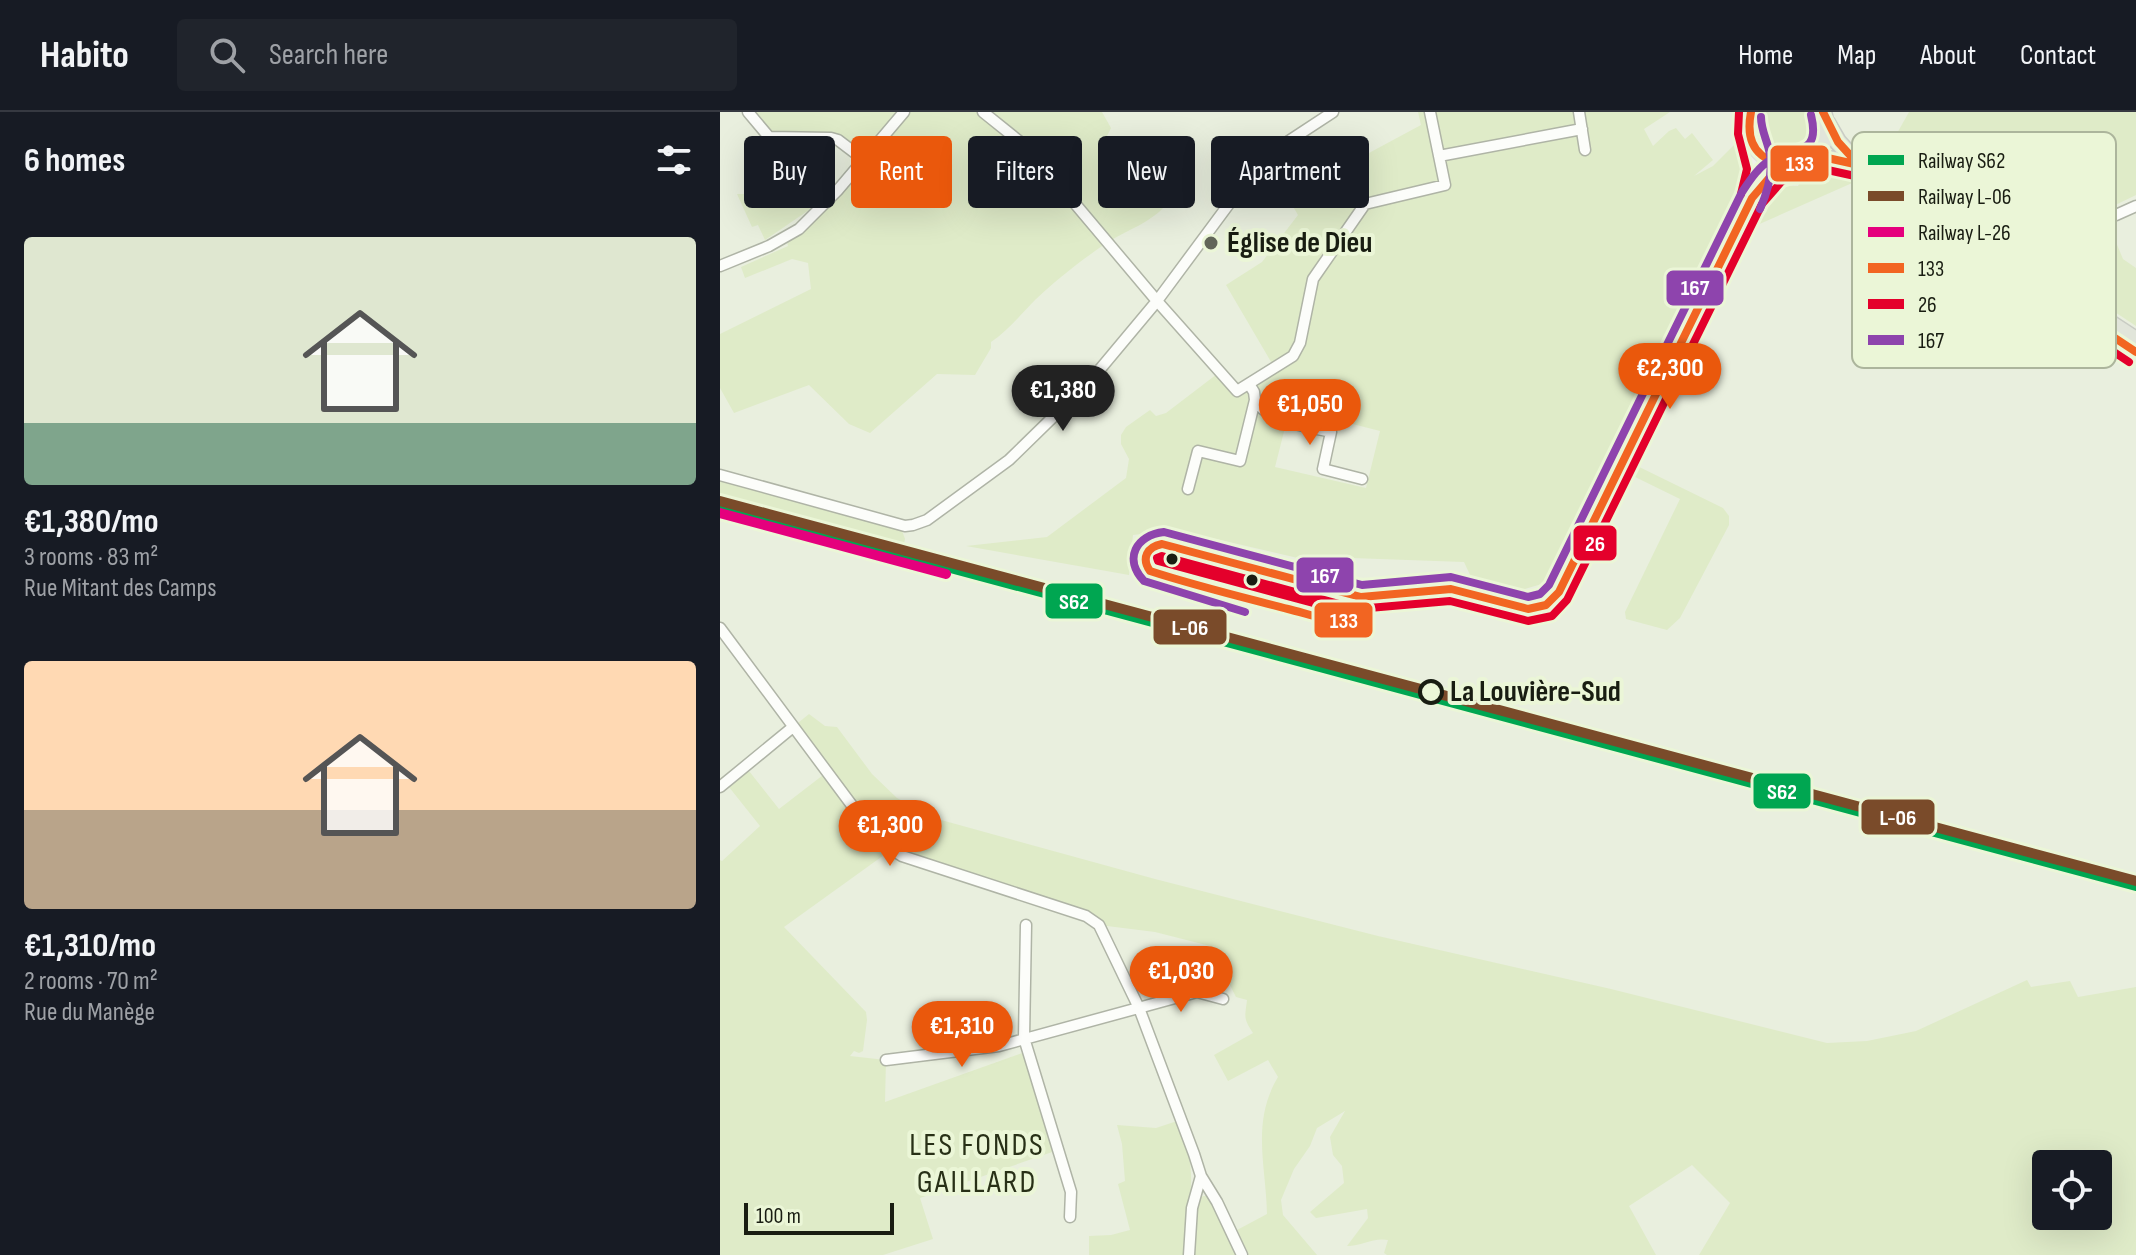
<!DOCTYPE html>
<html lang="en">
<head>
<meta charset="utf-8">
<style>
	body { margin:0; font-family:"Sofia Sans Condensed",sans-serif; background:#20242c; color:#f1f3f6; height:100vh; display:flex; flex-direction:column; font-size:30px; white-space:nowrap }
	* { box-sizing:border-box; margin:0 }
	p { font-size:26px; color:#9ea1a6 }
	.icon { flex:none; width:44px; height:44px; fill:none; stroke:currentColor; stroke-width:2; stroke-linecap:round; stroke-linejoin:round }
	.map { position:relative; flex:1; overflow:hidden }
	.sheet { display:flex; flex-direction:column; background:#171b24; width:720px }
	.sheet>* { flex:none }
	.hud { position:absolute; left:24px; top:24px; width:760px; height:72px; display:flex; gap:16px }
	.buttons { position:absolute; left:1312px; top:1038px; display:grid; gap:16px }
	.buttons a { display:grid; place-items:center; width:80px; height:80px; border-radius:8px; background:#171b24; box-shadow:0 8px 32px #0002; font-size:40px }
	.scale { position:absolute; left:24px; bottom:20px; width:150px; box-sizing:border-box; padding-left:8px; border:4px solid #191d12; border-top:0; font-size:22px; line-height:28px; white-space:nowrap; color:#191d12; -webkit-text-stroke:6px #ebf6d7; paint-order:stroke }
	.price { position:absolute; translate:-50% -68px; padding:0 18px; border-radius:28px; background:#ea580c; color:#fff; font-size:26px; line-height:52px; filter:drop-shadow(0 2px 4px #0008) }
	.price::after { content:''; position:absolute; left:50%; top:48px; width:24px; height:18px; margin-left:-12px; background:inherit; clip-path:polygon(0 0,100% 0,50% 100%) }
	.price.selected { background:#222; color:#fff }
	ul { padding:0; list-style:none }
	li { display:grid; align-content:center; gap:16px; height:424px; padding:0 24px }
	li span { display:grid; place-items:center; height:248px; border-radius:8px; color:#555 }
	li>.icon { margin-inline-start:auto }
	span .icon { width:144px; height:144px; fill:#fffc; stroke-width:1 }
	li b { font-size:34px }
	h2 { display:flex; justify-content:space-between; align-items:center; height:96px; padding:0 24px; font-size:34px }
	.pill { padding:0 28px; border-radius:8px; background:#171b24; box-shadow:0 8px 32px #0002; font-size:28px; line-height:72px }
	.pill.selected { background:#ea580c; color:#fff }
	header { display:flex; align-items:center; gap:48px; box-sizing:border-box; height:112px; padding:0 40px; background:#171b24; border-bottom:2px solid #363941 }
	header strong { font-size:38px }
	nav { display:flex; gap:44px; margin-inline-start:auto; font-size:28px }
	.search { width:560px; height:72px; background:#20242c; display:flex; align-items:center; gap:20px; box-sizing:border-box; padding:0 28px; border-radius:8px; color:#9ea1a6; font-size:30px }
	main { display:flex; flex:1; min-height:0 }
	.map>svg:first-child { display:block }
	.green { fill:#dfebc8; fill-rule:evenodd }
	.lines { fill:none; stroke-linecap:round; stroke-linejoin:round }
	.stream { stroke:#d0e2ac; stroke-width:3 }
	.street-casing { stroke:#afb4a6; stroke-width:13 }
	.secondary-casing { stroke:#afb4a6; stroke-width:17 }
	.primary-casing { stroke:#c9ccc4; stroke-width:19 }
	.street { stroke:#fcfdfa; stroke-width:10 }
	.secondary { stroke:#eff1ea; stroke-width:14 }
	.primary { stroke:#e1e5da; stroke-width:16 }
	.bus-1-casing { stroke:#ebf6d7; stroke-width:14 }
	.bus-2-casing { stroke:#ebf6d7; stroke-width:14 }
	.bus-3-casing { stroke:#ebf6d7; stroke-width:14 }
	.bus-1 { stroke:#f26522; stroke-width:8 }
	.bus-2 { stroke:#e4002b; stroke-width:8 }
	.bus-3 { stroke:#8e44ad; stroke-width:8 }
	.rail-1-casing { stroke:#ebf6d7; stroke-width:16 }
	.rail-2-casing { stroke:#ebf6d7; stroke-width:16 }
	.rail-3-casing { stroke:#ebf6d7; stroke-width:16 }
	.rail-1 { stroke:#00a651; stroke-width:10 }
	.rail-2 { stroke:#7a4b2a; stroke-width:10 }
	.rail-3 { stroke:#e5007d; stroke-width:10 }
	.poi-dot { fill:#626659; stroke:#ebf6d7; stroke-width:3 }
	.bus-dot { fill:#191d12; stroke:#ebf6d7; stroke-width:3 }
	.stop-dot { fill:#ebf6d7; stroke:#191d12; stroke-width:4 }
	.labels { text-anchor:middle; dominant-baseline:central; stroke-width:8; stroke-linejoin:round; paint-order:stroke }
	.poi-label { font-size:30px; font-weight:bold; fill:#191d12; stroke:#ebf6d7; text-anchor:start }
	.stop-label { font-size:30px; font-weight:bold; fill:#191d12; stroke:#ebf6d7; text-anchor:start }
	.neighbourhood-label { font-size:32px; letter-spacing:2px; fill:#283017; stroke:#ebf6d7 }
	.key { fill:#ebf6d7; stroke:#acb59c; stroke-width:2 }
	.key-label { font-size:22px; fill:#191d12 }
	.line-badge { stroke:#ebf6d7; stroke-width:3 }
	.badge-label { font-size:22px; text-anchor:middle; font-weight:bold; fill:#fff }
</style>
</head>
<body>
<header>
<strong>Habito</strong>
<div class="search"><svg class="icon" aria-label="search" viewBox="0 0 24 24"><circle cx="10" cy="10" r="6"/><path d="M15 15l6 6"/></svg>Search here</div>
<nav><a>Home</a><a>Map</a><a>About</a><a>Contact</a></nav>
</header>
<main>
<section class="sheet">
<h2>6 homes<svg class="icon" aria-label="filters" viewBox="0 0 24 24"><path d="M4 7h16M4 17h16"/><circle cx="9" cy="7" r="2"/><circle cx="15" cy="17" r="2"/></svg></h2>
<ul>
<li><span style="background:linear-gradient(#dfe7d0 75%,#7fa58c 0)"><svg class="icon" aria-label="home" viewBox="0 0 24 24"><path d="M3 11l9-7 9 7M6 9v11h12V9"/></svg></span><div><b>€1,380/mo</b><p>3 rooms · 83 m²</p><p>Rue Mitant des Camps</p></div></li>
<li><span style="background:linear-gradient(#ffd9b3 60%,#b9a48a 0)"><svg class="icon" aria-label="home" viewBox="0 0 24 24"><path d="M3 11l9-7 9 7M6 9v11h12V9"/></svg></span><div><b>€1,310/mo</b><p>2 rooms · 70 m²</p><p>Rue du Manège</p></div></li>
</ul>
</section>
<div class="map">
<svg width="1416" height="1143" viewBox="0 0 1416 1143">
	<rect width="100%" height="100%" fill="#e9efde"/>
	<path class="green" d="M29,0H177L181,3L184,0H382L391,16L383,32L398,60L406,45L428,46L452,58C452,70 453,84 445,94C430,111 407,118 388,130C363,147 337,167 315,188C301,202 288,219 271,230V236L255,263L217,262L150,321L129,312L89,273L14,301L0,276V222L91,177L88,151L72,147L25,166L21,155L68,134L66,126L143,48L118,28L49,25Z
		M698,0H950L924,17L933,34L949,19L956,16L965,27L972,21L993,48L974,64L993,54L1017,30L1029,54L843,438L832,469L795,480L751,465L744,450L632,446L616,455L492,426L468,431L440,420L413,423L409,463L246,434L327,425L406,366L409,347L401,332V323L406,315L430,298L436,304L446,301L501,259L518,277L554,255L506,173L542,150L578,103L571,91L598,76L595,70L701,13ZM570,296L660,319L646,376L555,355Z
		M1042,0H1089C1109,55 1019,51 1042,0Z
		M1189,0H1416V83L1383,99L1403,147L1416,156V214L1213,80L1165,52L1167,47L1162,45L1166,35L1171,32Z
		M1098,58L1116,59L1139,68L1026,118L1035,99L1052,73L1078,74L1083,64Z
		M17,82H104L89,98L45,128L38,113L32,115Z
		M905,348L1003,396L1009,404V413L960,506L947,518L906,507L905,500L960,387L911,363L846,494L832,489Z
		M0,364L180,413L185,427L184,432L0,382Z
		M89,602L105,614L117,615L152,662L177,686L214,706L435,767L658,824L891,877L1107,931L1147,929L1196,919L1307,868L1311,875L1350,869L1358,885L1416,875V1143H979L1010,1091L972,1053L909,1094L936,1143H667L664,1141L668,1128C654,1125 642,1134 627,1134L648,1106L647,1097L596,1106L590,1100L624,1071L622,1054L613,1043L610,1025L625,999L597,1016L590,1034L574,1057L561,1088L563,1103L597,1143H529L517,1118L547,1102C546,1053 531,1010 558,965L548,948L508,969L494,943L533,921C523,906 525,905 527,888L516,885L490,834L435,820L379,813L171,738L64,815L146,900L147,908L143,939L139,941L134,939L130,944L166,948L165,990L308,939L338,1038L200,1086L213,1127L163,1143H0V748L2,749L40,714L5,670L25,654L59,697L107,660L73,615ZM1326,1052H1378V1104H1326Z
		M460,1008C470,1044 474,1058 469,1095L483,1084H488L491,1087L515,1143H369V1124L391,1123L410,1118L398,1072L405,1069L402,1032L397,1013L436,1016Z"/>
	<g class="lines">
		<path class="stream" d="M1166,35L1162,45L1270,111L1355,168"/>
		<g class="street-casing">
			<path id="street" d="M28,0L49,25L111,26L118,28L143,47
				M263,0L309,37L437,189L517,279L573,244L580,231L593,167L645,92L725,73L710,0
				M859,0L865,38
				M719,44L862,17
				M1385,105L1396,103L1416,94
				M0,154L49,134L79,117L117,79L184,0
				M535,288C549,311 587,314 611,320L603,357L642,367
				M0,363L185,414L193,413L207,408L289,348L371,268L437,189L523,73L546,44L613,0
				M468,377L478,339L520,349L535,288L534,280L529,272
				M0,516L154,723L163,732L182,744L366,804L379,813L419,896L474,1042L481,1064L497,1090L522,1143
				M0,675L73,615
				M306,813L304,926L351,1080L350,1105
				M166,948L279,934L477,880L503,887
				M469,1143L472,1096L481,1064"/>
		</g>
		<g class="secondary-casing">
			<path id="secondary" d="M1034,80L1039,56L1036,37
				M831,489L839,480L1032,86C1044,70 1049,61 1068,53"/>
		</g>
		<g class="primary-casing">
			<path id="primary" d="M1031,0C1009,67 1125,71 1103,0
				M1107,11L1118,30L1139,53
				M1084,50C1118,39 1146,60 1177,72L1416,228"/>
		</g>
		<use href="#street" class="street"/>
		<use href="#secondary" class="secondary"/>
		<use href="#primary" class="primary"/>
		<g class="bus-1-casing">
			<path id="bus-1" d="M1031,0C1023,41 1049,58 1087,49
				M1103,0L1118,30L1139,53
				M442,432L641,485L629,508C608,510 589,502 568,497C522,485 476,474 430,459C421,446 427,435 442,432Z
				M641,485L731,477L808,497L826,493L839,480L1032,86L1056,58L1103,45L1139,53L1161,66L1172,78L1416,240"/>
		</g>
		<g class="bus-2-casing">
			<path id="bus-2" d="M1019,0L1018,22L1027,57L1021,82
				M442,444L623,493L621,497L608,495L438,449L437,446Z
				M649,496L730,489L808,509L832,504L847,488L1042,92L1062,69L1103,57L1135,64L1153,75L1165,88L1409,250"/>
		</g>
		<g class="bus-3-casing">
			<path id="bus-3" d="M1040,97C1048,79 1054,58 1049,38C1046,26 1041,17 1041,5
				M525,500L424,469C403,447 416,423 444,420L642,473L731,465L808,485L820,482L829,473L1022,80C1030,68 1039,54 1052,47C1075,34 1101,44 1091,3"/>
		</g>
		<use href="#bus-1" class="bus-1"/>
		<use href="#bus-2" class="bus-2"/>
		<use href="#bus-3" class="bus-3"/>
		<g class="rail-1-casing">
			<path id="rail-1" d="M0,394L1416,774"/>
		</g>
		<g class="rail-2-casing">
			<path id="rail-2" d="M0,389L1416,769"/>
		</g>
		<g class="rail-3-casing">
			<path id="rail-3" d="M0,401L226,462"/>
		</g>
		<use href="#rail-1" class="rail-1"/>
		<use href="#rail-2" class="rail-2"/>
		<use href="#rail-3" class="rail-3"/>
	</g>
	<circle class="poi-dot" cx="491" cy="131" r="8"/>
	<g class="bus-dot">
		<circle cx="452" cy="447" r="7"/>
		<circle cx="532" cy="468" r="7"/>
	</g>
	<circle class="stop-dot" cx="711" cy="580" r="11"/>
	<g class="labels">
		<g class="poi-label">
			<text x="507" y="131">Église de Dieu</text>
		</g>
		<g class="stop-label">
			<text x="730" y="580">La Louvière-Sud</text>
		</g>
		<g class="neighbourhood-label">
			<text x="257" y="1033">LES FONDS<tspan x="257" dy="37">GAILLARD</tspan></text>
		</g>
	</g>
	<rect x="1132" y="20" width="264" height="236" rx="12" class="key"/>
	<rect x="1148" y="43" width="36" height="10" fill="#00a651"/>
	<rect x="1148" y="79" width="36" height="10" fill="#7a4b2a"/>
	<rect x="1148" y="115" width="36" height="10" fill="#e5007d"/>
	<rect x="1148" y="151" width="36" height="10" fill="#f26522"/>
	<rect x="1148" y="187" width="36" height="10" fill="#e4002b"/>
	<rect x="1148" y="223" width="36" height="10" fill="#8e44ad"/>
	<g class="key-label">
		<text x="1198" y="56">Railway S62</text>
		<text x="1198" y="92">Railway L-06</text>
		<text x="1198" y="128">Railway L-26</text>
		<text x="1198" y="164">133</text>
		<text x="1198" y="200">26</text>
		<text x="1198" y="236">167</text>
	</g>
	<g class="line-badge">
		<rect x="1049" y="32" width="61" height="39" rx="8" fill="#f26522"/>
		<rect x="945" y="157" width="60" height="38" rx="8" fill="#8e44ad"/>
		<rect x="852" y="412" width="46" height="38" rx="8" fill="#e4002b"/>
		<rect x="575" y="444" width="60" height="38" rx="8" fill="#8e44ad"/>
		<rect x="324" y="470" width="60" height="38" rx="8" fill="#00a651"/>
		<rect x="593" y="489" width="61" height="38" rx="8" fill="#f26522"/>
		<rect x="432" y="496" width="76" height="38" rx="8" fill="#7a4b2a"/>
		<rect x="1032" y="660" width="60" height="38" rx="8" fill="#00a651"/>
		<rect x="1140" y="686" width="76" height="38" rx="8" fill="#7a4b2a"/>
	</g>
	<g class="badge-label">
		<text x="1080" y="59">133</text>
		<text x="975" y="183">167</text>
		<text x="875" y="439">26</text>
		<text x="605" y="471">167</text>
		<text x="354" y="497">S62</text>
		<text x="624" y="516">133</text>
		<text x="470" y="523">L-06</text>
		<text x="1062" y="687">S62</text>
		<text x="1178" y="713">L-06</text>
	</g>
</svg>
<div class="buttons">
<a><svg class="icon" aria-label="locate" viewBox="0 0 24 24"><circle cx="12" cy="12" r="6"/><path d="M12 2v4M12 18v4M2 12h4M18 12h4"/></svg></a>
</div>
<div class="scale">100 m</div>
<b class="price" style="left:950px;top:299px">€2,300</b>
<b class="price selected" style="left:343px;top:321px">€1,380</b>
<b class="price" style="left:590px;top:335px">€1,050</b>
<b class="price" style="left:170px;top:756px">€1,300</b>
<b class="price" style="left:461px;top:902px">€1,030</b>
<b class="price" style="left:242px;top:957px">€1,310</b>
<div class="hud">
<a class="pill">Buy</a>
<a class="pill selected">Rent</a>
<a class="pill">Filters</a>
<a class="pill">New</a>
<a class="pill">Apartment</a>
</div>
</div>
</main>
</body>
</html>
